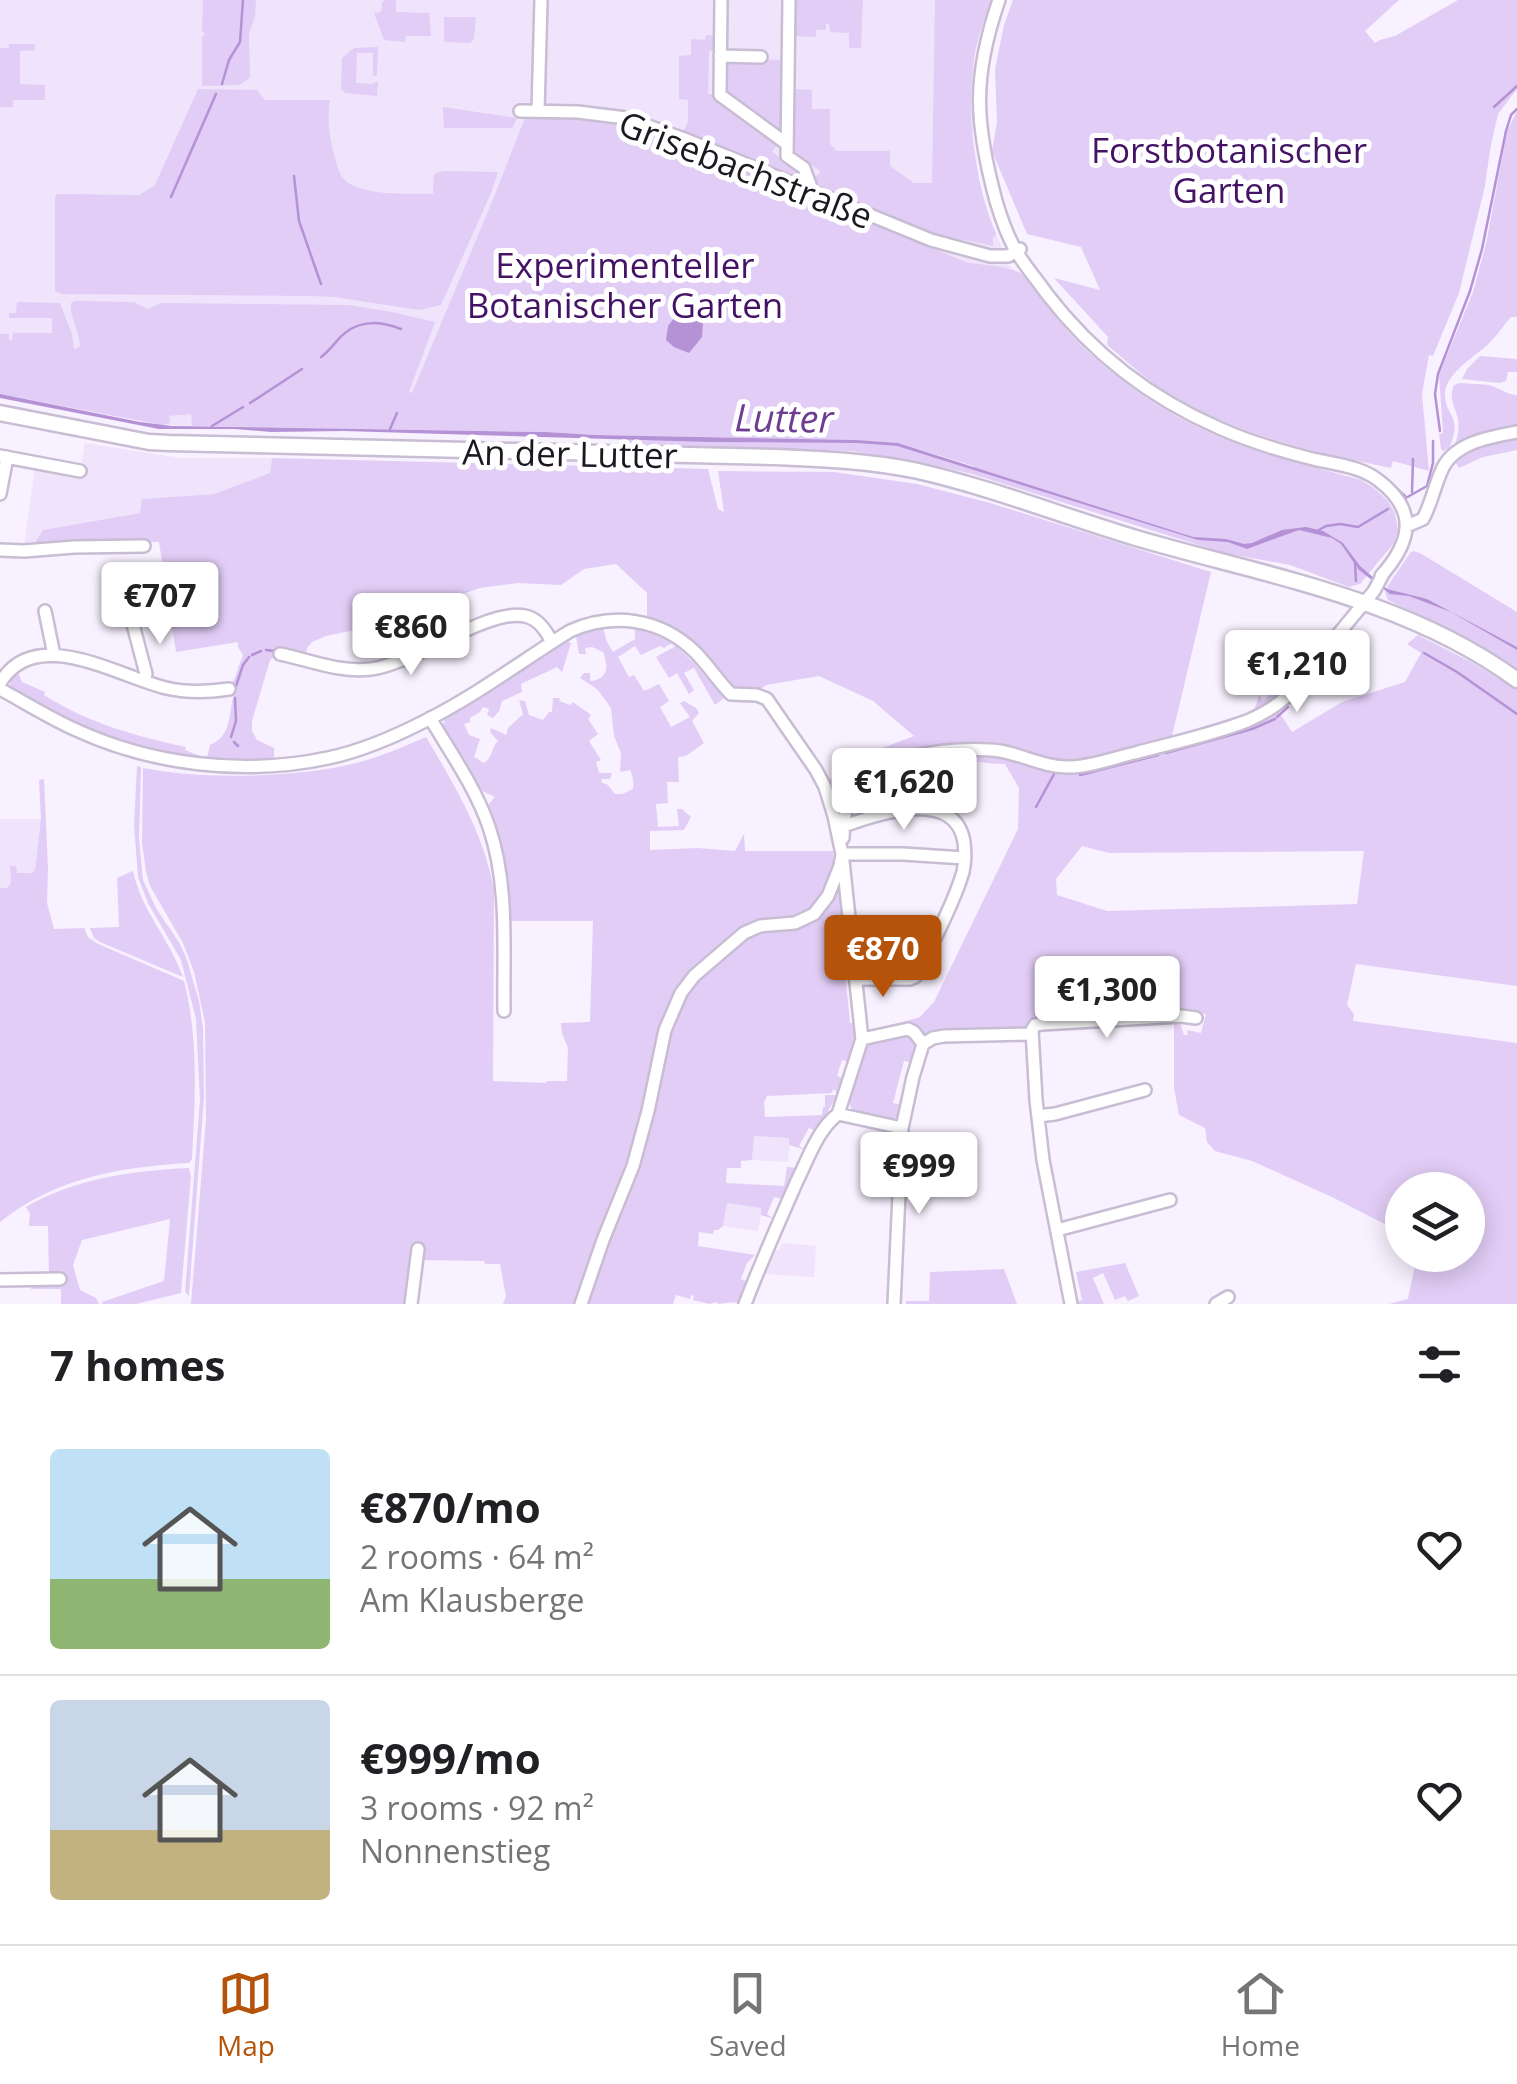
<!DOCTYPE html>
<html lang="en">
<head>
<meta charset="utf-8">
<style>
	body { margin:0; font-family:"Open Sans",sans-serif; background:#f6f6f6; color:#202124; height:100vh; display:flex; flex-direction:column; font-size:38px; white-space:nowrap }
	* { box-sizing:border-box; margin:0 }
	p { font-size:32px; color:#757577 }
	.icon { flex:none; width:55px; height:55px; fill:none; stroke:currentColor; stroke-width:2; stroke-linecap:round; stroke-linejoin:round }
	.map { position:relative; height:1304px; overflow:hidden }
	.drawer { display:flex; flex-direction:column; background:#fff; flex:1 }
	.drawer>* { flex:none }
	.buttons { position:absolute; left:1385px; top:1172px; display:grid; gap:20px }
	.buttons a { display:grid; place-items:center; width:100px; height:100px; border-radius:50%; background:#fff; box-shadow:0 5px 25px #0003; font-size:50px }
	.price { position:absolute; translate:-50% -85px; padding:0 22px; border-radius:10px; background:#fff; color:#222; font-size:32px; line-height:65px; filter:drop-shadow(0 2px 5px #0008) }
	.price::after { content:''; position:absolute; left:50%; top:60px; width:30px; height:22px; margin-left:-15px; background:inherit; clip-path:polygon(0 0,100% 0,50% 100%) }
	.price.selected { background:#b45309; color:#fff }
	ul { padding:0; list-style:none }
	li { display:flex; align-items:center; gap:30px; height:250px; padding:0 50px }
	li+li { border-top:2px solid #e0e0e0 }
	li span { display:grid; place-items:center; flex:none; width:280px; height:200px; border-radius:10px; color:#555 }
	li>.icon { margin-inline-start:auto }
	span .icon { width:120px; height:120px; fill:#fffc; stroke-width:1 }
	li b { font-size:42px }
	h2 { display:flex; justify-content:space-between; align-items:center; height:120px; padding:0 50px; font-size:42px }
	.tabs { display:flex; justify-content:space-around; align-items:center; height:140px; border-top:2px solid #e0e0e0; background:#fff; font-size:28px; color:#757577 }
	.tabs a { display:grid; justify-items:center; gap:5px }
	.tabs .selected { color:#b45309 }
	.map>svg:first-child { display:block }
	.built { fill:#efe4fb }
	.green { fill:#e2cdf6; fill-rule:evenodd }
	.water { fill:#b591d6 }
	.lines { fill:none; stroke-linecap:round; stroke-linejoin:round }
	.stream { stroke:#b591d6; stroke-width:2.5 }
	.minor-casing { stroke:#c8bdd3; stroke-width:16 }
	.major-casing { stroke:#c8bdd3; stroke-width:19 }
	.minor { stroke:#fff; stroke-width:11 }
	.major { stroke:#fff; stroke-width:14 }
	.labels { text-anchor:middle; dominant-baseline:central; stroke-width:10; stroke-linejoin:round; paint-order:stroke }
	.park-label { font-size:35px; fill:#441365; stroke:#fff }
	.street-label { font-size:35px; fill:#1c1820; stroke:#fff }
	.water-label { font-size:38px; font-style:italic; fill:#6c3d90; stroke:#fff }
</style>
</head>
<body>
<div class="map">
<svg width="1517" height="1304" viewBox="0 0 1517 1304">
	<rect width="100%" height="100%" fill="#f8f1ff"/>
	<path class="built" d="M0,0H991L975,53L973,80V138L981,191L988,213L1009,266L1015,268L986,267L966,262L682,144L621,122L529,116L524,120L484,225L396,430L162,425L0,394Z
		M85,443L180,458H272L270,473L214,494L143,499L140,513L43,530L32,547H24L35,466L79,474Z
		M0,819H41L35,870L21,887L0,888Z
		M754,1136L790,1138L788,1162L752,1160Z
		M727,1203L762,1208L758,1231L723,1226Z
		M781,1243L816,1246L814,1277L765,1274L773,1250H780Z"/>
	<path class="green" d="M203,0H256L255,16L249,34L250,78L239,85L202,86V38L205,34L202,31Z
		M386,0H396V12L429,13L431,36H406L405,42L384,40L374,13L381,12L382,2Z
		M793,0H863L861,48H849V33L830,32L829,24H826V30H816V37L793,36Z
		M935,0H991C985,17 978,35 975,53C965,112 974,180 996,234L993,238V246L921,231L822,190L814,176L819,175L820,171L792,150V89L812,90V109H830V144L837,151H890V166L914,183H932Z
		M1013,0H1399L1365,31L1375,43L1380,40L1395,36L1458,0H1517V89L1498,114L1490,150L1485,186L1459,293L1433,356L1429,355L1422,394L1429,471L1393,461L1391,468C1313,452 1223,432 1156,385C1139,373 1123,358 1107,345L1108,337L1054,278L1100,290L1081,247L1027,234L992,151L997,122L995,69L1004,25Z
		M444,17H476L474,39L470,43L444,42Z
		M706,35H713V46H716V51H709L708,94H715L779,142L772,152L801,173L800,177H795L684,131L688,121V100L679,99V56L691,55V39L705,40Z
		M9,44H35V50L20,51V84L45,85V100H13V107H0V48H9Z
		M378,47L377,75L373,76V53H357L356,83L372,84L378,81L377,96L345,93L341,89L342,58L354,48Z
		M727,59L784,60L783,133L724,93V61Z
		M198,89L257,90L265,100H330C327,118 329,136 334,154C336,161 338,171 342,177C356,197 410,193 433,194L434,174L443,171L498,172L491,193L441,305L419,310L334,297L311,296L62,294L55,291V197L57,194L139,195L155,185Z
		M443,107L517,118L512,128H444Z
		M1517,111V317H1511C1503,326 1495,339 1485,347C1472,358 1445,375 1445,394C1445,418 1464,415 1449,448L1443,451L1441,449L1439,434L1443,433L1439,375L1473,292L1486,244L1507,131Z
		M529,116L621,122L682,144L966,262C984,266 1012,265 1023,275C1040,297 1057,320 1076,340C1127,391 1189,429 1257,451C1291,462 1326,470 1361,480L1374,488L1388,501L1395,513L1398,530L1394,543L1360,584L1349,587L1290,565L1224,553L972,474L920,462L852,451L621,444V439L856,443L897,446L973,469V466L898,443L857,440L595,435L546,432L192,426L191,414L169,416L170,423L162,425L0,394V334H9V340L12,341L13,333H52V318H9V313H16L17,302L60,303L72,334L74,349L80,347C80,332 69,317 71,303L75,301L134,302L148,309L160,303L348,305L392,312L435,322L409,392L412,393L494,197L524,120Z
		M1480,356L1517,359V372H1508L1506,381L1499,383L1462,379L1467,369Z
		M1460,383L1490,385L1510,394L1517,395V430L1451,454C1456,443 1460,432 1458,419C1455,405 1448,400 1454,385Z
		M1517,433V450L1483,457L1459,468L1453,458L1461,451Z
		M272,458L708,469L718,509L724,512L718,471L834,472L917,484L990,503L1211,572L1172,736L1254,711L1259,695L1263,701L1289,674L1295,676L1272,701L1292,732L1342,702L1405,682L1421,653L1407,644L1418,635L1471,662L1517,689V986L1356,964L1347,1005L1354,1014L1353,1021L1517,1043V1304H1389L1408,1299L1417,1255H1468V1190H1402V1233L1334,1198L1252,1161L1215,1151L1207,1142L1205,1128L1179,1115L1174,1088V1021L1179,1020L1184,1035H1188L1187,1030L1201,1033L1206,1014H1184L926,1038L917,1030L903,1022L920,1017L934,1002L1018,829L1019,788L1005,764C991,764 980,762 966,760C946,757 880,769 866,784C856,794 856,809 849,819C852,803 855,787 869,777C891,759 955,752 984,746L868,767L840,819L827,781L872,752L914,736L873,701L819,676L766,685L760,690H735C710,661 684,628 647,618V593L616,564L584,569L561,585L518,583L480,588L360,629L326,636L312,642L307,648L306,655L284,647L280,658L274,657L270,660L252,721V731L257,740L274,748V760L217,762L207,758L210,745C230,737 229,717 233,697L229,693V685L234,680L243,655L238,647V642L176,652L159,542H67L55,546L32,547L43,530L140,513L142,499L214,494L270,473ZM1082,846L1109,853L1364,851L1357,904L1107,911L1057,895L1056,879Z
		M1413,551L1420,553L1517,612V673L1454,632L1388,600L1385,592L1387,587L1410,553Z
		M603,628L607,642L613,652L635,639V628L646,631L672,643L664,648L660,646L641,655L635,646L618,657L629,677L634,675L644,691L659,684L669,701L660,707L671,727L690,717L680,703L684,701L696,708L699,713L692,721L704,743L686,756L678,757L679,782H667L668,803L656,804L658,827L679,826L677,809H682L691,817L684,830L650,831V850L698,848L735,851L744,834L745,851H833V867L840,888L852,971L845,972L850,1023H857L849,1062L842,1060L837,1076L844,1079L838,1093L833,1089L832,1093L767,1096L764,1102L765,1117L822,1115L823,1107H825V1095H837L817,1131L809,1128L799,1146L806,1150L789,1145V1138L754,1136L752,1160L741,1161V1168H727L726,1183L784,1186L787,1167L797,1168L782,1199L774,1197L767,1214L774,1219L761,1215V1208L727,1203L723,1226L718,1230H714L713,1234L699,1232L698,1246L755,1255L747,1263L741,1279L748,1282L740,1304L734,1302L718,1304L716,1302L710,1304L693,1300L694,1296L691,1295L690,1299L676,1295L673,1304H503L506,1296L500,1264H485L484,1261L420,1260L411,1257L405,1304H191L206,1119L205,1022L194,972L183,943L150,886L146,872L142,843L143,768C203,780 301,778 360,762C383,756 405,746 426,737C455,786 484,834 494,890L493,1081L546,1083L547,1081H567L568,1048L562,1033L561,1023L590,1022L593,921H508L495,832L497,829L488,805L495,797L480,790L442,729L445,718L568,641L571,643L562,672L557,667L521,684L522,692L502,701L499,711L493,718L487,715L489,709L483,707L480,712L470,718V722L464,724L469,735L480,739L474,757L484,763C493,757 491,748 498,741L490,732L491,728L506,735L508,728L523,714L519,700L525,701L529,715L543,720L549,712H552L553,698H560L559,701L570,705L573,702L591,715L588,719L598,734L589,741L601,760L596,762L599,773H612L610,779H602L601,782L608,785L615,794H622L633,789C634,783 633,776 630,770L620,772L621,753L614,736L611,708L597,689L580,678L584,673H590V681C608,680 609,667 603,652L592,647L585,648L586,654H579L576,636Z
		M676,646L694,663L724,698L715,705L694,668L684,673L694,690L689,694L677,673L669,678L656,657Z
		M25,666L18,672L22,682L45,692L44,695C88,723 135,736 186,747L185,750L203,757C142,760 62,716 10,687L11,673Z
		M137,766L141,767L139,839L143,880L156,908L180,944L186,957L199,1001L203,1028L204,1097L189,1296L185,1292L200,1100L196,1019L181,960L148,903L138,877L134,825Z
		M44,779L48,868L47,903L54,929L84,928L88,937L96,943L184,981C199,1040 195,1099 192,1159L189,1163C120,1167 55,1178 0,1222V888H7L11,883L10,866H16L17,873H32L35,870L41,819L39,780Z
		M133,871C141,910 170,940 183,977L100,942L94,938L90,928L119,927L117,878Z
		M909,1033L916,1041L914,1063L904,1061L893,1103L901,1105L899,1115L893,1120L854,1114L849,1103L866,1050L870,1043Z
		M189,1168L191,1176L181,1293L136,1304H102V1302L164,1281L170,1219L82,1240L73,1265L80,1290L96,1298L99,1304H61V1289H31L30,1282L65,1281L66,1274H49L48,1226H29L30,1214L26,1207C76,1178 132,1171 189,1168Z
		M1125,1263L1139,1296L1128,1301L1125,1296L1115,1300L1103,1273L1093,1278L1104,1304H1077L1076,1302L1082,1300L1076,1272Z
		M1004,1269L1017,1304H906V1301H929L930,1272Z"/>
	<path class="water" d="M674,318H696L703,323L702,337L689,353L674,347L666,340L668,326Z
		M0,394L140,422L172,426L546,432L595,435L857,440L898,443L1193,537L1226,539L1244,544L1252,543L1282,530L1306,527L1323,531L1343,543L1360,566L1387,589L1427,599L1517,647V650L1451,612L1409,596L1390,594L1359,570L1341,544L1332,538L1299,530L1247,549L1228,542L1198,540L897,446L856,443L709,442L344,431L271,432L235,429H159L0,398Z"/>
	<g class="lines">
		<path class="stream" d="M222,84L229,60L240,42L243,0
			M1494,107L1517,86
			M294,176L299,221L321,284
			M171,197L216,94
			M321,357C331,350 336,340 345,333C362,319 382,322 401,329
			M250,403L302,369
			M212,426L243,407
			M390,429L397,413
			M1440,431L1435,394L1438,374L1470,291L1482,249L1506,131L1511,115L1517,109
			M1395,487L1405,496
			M1412,492L1413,459
			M1404,499L1427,486L1433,463V441
			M1317,531L1326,526L1340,524L1358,527L1388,509
			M1355,563L1356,581
			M266,650L275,651
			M1424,653L1457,672L1517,714
			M252,655L261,651
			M1311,679L1326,662
			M236,686L243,665L249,657
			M1291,703L1307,684
			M1277,717L1288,707
			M231,737L236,721L235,698
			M234,742L238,746
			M1166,753L1252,729L1275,719
			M1080,775L1158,755
			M1036,807L1054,774"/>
		<g class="minor-casing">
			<path id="minor" d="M721,0L720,95L787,144
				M789,0L787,156L804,168L813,193
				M999,0C972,78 975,123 996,201C1001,218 1007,235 1016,251C1025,266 1037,280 1047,294C1093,354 1150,398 1219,428C1250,442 1281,451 1313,459C1334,464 1360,466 1378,480C1419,511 1411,542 1381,576
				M720,56L761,57
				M520,111L578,112L626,118L687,140L931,240L990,256H1008L1020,249
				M538,111L541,0
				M0,456L80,471
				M0,494L7,457
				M1407,526L1423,519C1431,504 1434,488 1441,472C1452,443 1489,437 1517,432
				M0,550L24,551L74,547L144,546
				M45,611L54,655
				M130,613L146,674L144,681
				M280,654C310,660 339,673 371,669C414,664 487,608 525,616C539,619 546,631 552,642
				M0,683C35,624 117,676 166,688C187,693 209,692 229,689
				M0,689C24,702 48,717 74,729C151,765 244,776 328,758C362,751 396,736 427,720C477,695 523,660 570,631C613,612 660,618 695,652C708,665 718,681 731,694L757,695L767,699L816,770L825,787L834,816L842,854L840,866L828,896L814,914L795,923L760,926L744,933L694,976L681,993L665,1030L648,1111L633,1166L603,1240L581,1304
				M430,718C451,753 476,789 489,827C509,885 503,951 504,1011
				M844,826C877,814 955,787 964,842C965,851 965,863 963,872C954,903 930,949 915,977L910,979H856
				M843,838C844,820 845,801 855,786C878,753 963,746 1000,751C1023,755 1044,767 1068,767C1090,767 1113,758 1135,753C1172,743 1211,735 1247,721C1261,715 1275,707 1286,697L1374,591L1383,574
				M842,854H903L965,858
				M862,1039L908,1029L914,1032L923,1044
				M923,1044L933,1038L944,1036L1031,1034
				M838,1114L902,1128
				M1038,1116L1055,1114L1145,1090
				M1057,1230L1170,1200
				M0,1280L60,1279
				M411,1304L418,1249
				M745,1304C761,1262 779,1222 797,1181C808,1159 818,1129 838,1114L862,1039L843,861
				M894,1304L902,1128L913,1077L923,1044
				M1071,1304L1043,1160L1036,1100L1032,1030L1035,1025L1042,1024L1181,1016L1196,1018
				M1216,1304L1228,1297"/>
		</g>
		<g class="major-casing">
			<path id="major" d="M0,413L149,442L169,443L775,457C823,459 871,461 918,471C992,488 1063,516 1136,538C1266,576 1405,598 1517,680"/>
		</g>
		<use href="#minor" class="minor"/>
		<use href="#major" class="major"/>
	</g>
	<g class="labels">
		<g class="park-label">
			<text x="1229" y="149">Forstbotanischer<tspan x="1229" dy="40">Garten</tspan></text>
			<text x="625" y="264">Experimenteller<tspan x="625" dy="40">Botanischer Garten</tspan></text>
		</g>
		<g class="street-label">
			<text transform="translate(746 169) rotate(21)">Grisebachstraße</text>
			<text transform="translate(570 453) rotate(1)">An der Lutter</text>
		</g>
		<g class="water-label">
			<text transform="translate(784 417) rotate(1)">Lutter</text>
		</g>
	</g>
</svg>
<div class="buttons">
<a><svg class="icon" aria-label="layers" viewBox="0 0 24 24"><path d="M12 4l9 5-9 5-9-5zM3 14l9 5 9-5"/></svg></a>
</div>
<b class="price" style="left:160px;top:647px">€707</b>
<b class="price" style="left:411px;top:678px">€860</b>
<b class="price" style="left:1297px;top:715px">€1,210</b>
<b class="price" style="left:904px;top:833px">€1,620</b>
<b class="price selected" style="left:883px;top:1000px">€870</b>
<b class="price" style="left:1107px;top:1041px">€1,300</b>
<b class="price" style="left:919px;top:1217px">€999</b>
</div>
<section class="drawer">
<h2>7 homes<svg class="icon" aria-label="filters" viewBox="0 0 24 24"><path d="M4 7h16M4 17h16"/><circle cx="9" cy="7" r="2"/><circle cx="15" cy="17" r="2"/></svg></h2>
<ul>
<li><span style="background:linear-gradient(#bfe0f5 65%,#8fb573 0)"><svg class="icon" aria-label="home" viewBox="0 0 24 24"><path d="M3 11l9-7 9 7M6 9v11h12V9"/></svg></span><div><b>€870/mo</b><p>2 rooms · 64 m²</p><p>Am Klausberge</p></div><svg class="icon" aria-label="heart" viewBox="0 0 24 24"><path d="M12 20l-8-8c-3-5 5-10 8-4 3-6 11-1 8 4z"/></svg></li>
<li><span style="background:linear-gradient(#c9d6e8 65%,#c2b280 0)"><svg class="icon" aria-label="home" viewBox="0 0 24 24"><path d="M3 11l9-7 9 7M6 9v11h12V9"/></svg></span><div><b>€999/mo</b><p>3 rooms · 92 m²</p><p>Nonnenstieg</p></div><svg class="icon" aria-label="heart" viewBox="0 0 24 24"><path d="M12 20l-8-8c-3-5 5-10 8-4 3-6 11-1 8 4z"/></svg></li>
</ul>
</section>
<nav class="tabs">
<a class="selected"><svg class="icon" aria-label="map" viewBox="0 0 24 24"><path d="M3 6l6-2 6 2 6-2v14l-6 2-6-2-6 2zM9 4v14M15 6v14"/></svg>Map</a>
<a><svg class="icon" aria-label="saved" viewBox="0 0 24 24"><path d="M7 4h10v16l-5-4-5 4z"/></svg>Saved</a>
<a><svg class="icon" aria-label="home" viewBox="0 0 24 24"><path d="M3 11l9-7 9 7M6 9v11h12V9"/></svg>Home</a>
</nav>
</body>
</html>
